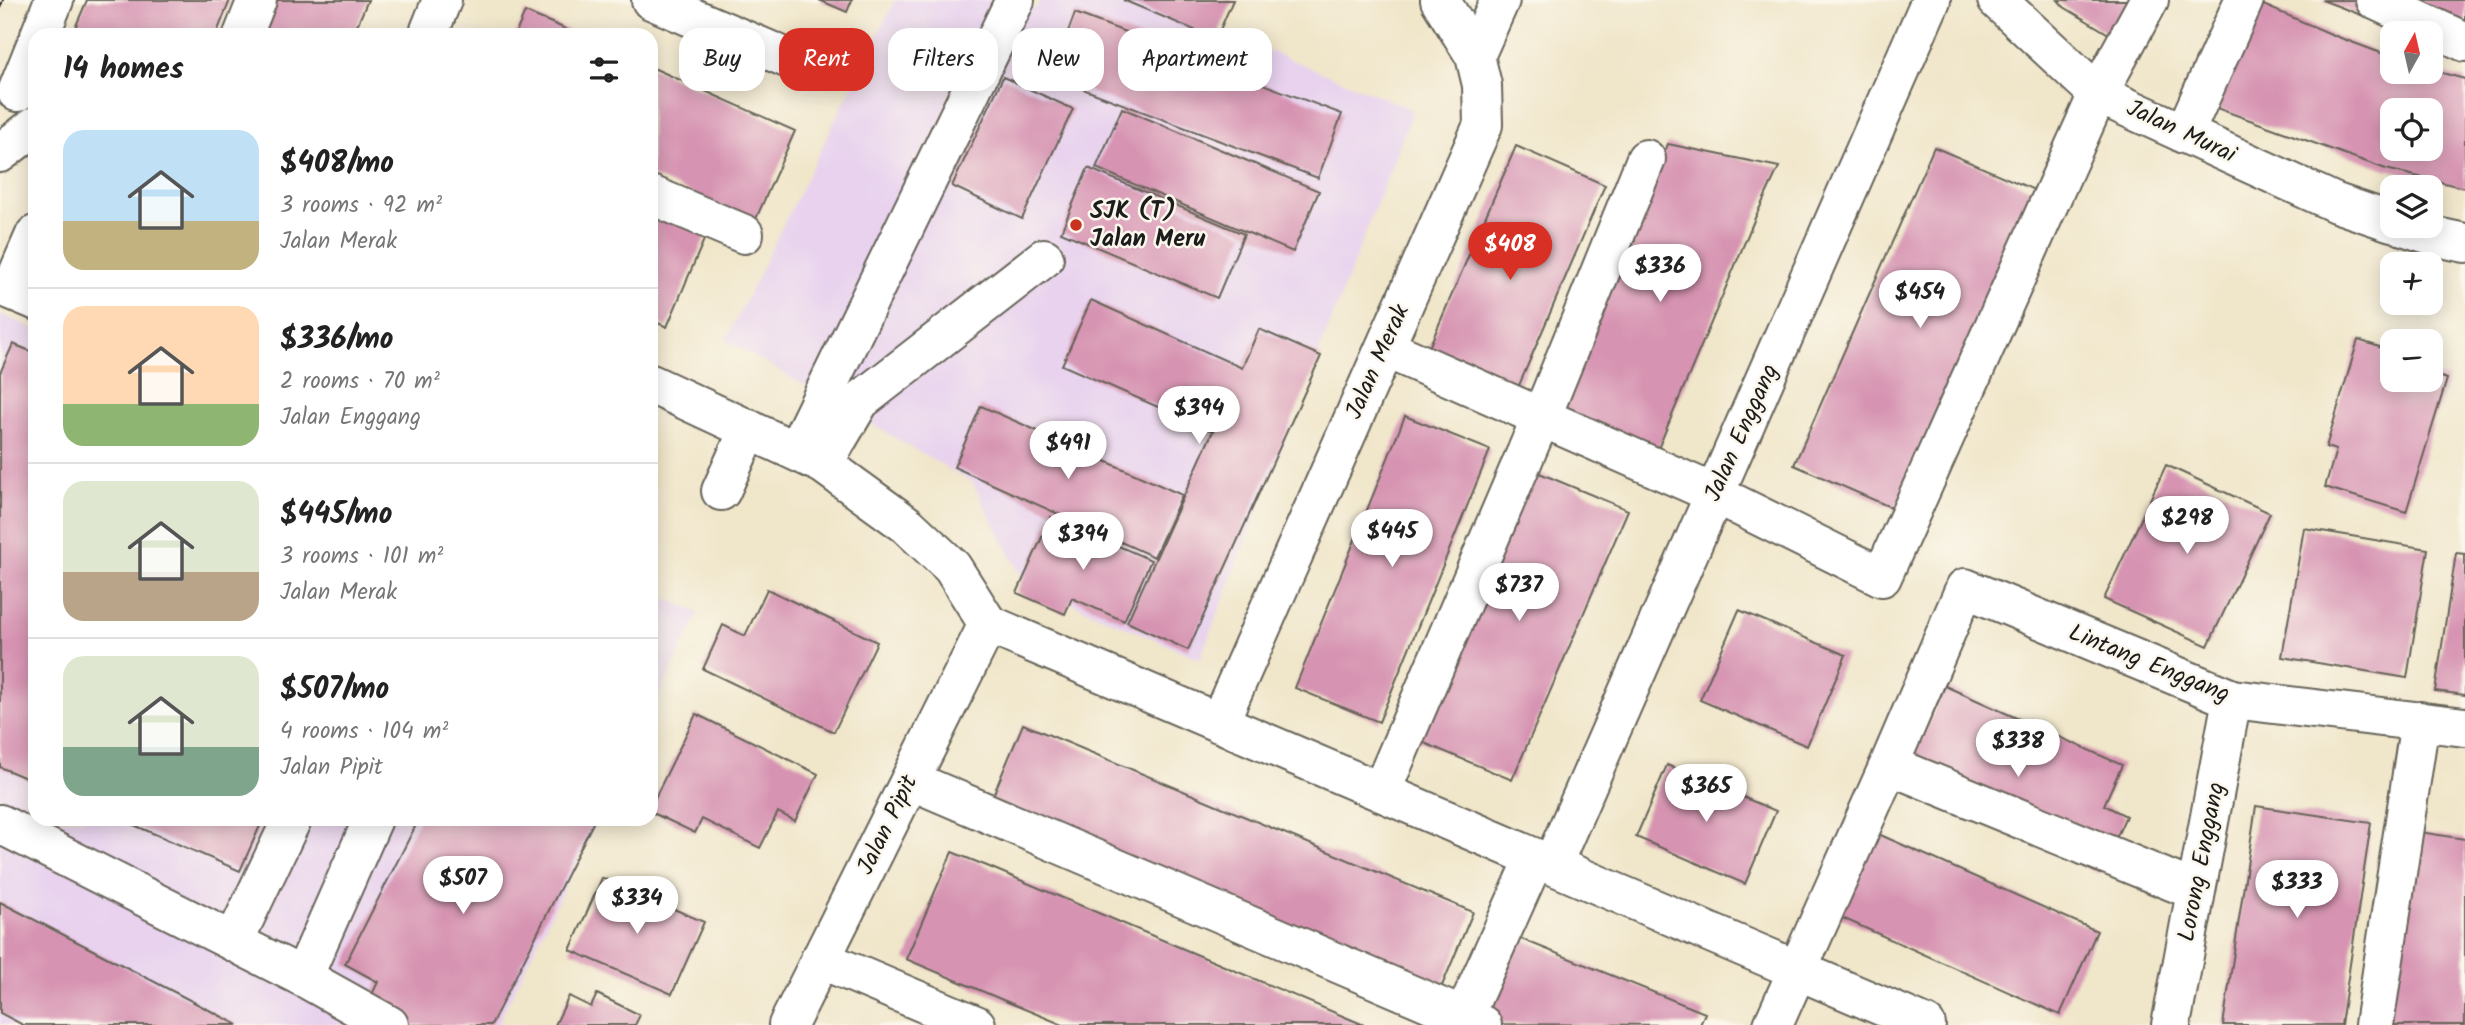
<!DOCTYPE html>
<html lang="en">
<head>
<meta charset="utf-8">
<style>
	body { margin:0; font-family:Kalam,sans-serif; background:#f6f6f6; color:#222; height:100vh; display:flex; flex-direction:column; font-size:26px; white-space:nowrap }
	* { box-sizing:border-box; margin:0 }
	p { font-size:23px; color:#767676 }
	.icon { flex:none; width:38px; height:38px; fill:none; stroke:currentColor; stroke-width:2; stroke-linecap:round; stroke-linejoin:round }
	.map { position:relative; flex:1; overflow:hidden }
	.sheet { position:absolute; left:28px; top:28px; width:630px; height:798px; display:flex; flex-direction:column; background:#fff; border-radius:21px; box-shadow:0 4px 18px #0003 }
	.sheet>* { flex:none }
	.top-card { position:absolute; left:679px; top:28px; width:665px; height:63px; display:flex; gap:14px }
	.needle { width:46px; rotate:8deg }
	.tools { position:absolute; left:2380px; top:21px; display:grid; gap:14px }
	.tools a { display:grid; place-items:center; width:63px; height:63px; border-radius:14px; background:#fff; box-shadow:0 4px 18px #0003; font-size:35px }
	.price { position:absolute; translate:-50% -60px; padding:0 16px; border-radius:24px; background:#fff; color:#222; font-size:23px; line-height:46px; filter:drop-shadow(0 2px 4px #0008) }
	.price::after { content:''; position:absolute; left:50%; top:42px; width:21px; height:16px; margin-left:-10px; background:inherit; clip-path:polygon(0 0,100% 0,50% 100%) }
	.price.active { background:#d93025; color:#fff }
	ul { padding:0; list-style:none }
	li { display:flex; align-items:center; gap:21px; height:175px; padding:0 35px }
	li+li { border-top:2px solid #e0e0e0 }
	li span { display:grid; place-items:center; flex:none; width:196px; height:140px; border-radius:21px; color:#555 }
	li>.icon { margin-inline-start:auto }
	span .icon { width:84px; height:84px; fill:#fffc; stroke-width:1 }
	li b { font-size:30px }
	h2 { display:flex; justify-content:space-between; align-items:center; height:84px; padding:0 35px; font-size:30px }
	.pill { padding:0 24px; border-radius:21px; background:#fff; box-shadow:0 4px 18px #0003; font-size:24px; line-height:63px }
	.pill.active { background:#d93025; color:#fff }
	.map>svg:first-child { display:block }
	.built { fill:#e8d2ee }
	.building { fill:#d794b2; fill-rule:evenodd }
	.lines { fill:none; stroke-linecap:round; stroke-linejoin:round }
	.minor-casing { stroke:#666359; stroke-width:42 }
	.highway-casing { stroke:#666359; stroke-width:42 }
	.minor { stroke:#fff; stroke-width:38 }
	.highway { stroke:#fff; stroke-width:38 }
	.tram { stroke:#1c1c1c; stroke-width:2 }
	.poi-dot { fill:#c8321e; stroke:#fbf7ec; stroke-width:2.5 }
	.labels { text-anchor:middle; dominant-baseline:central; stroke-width:5; stroke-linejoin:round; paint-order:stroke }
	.street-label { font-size:24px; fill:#1c1c1c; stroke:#fbf7ec }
	.poi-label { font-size:24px; font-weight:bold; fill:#1c1c1c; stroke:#fbf7ec; text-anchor:start }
</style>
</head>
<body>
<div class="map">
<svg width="2465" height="1025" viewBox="0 0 2465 1025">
	<rect width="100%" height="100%" fill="#fbf7ec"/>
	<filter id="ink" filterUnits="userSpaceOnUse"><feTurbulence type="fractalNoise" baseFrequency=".0143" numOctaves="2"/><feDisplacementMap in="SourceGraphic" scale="14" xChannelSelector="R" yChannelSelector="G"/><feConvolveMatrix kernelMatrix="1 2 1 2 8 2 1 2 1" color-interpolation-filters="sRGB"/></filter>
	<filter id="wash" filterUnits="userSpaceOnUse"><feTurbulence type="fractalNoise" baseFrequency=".00686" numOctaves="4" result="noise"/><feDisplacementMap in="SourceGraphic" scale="28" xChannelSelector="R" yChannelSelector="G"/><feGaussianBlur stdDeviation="1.57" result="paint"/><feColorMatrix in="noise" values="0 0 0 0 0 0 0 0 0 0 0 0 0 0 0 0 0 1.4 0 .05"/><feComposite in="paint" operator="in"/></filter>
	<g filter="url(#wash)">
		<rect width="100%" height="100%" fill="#f0e6ca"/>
		<path class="built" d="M895,0H1021L1035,9L1041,0H1146L1413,110L1200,659L1025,583L973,483L726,340Z
			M0,314L35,329V819H598L497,1025H0Z
			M651,592L699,613L651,711Z"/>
		<g id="blocks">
			<path class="building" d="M87,0H230L216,35H72Z
				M265,0H368L353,35H250Z
				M819,0H852L847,12Z
				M1123,0H1233L1216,39Z
				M2058,0H2141L2122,42L2064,7Z
				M2322,0H2465V49L2374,20Z
				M2254,1L2338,37L2392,57V72H2431V70L2465,79V188L2386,169L2208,105ZM2392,110H2431V149H2392Z
				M525,12L559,26L578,35H515Z
				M1075,13L1342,114L1318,178L1051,77Z
				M651,67L795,131L755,221L651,176Z
				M1003,77L1073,109L1022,219L952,186Z
				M1122,108L1319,191L1293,252L1096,168Z
				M1668,144L1779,167L1755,218L1647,475L1547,433Z
				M1516,146L1605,185L1505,418L1415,380Z
				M1934,147L2046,195L1906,514L1794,465Z
				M1088,168L1244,234L1217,298L1061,232Z
				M651,211L706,235L667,327L651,320Z
				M1091,300L1242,368L1259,329L1321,356L1188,650L1127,622L1213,431L1062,365Z
				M2358,340L2392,351V380H2431V374L2447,379L2406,512L2325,487L2336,450L2326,447Z
				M13,344L35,353V782L0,767V373Z
				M981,406L1182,495L1154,557L954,467Z
				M1405,416L1490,450L1379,722L1295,688Z
				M2166,465L2270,513L2208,646L2104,599Z
				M1525,467L1628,510L1512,780L1410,737Z
				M1051,517L1151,560L1124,621L1072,598L1065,614L1017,593Z
				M2304,528L2428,549L2407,678L2282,657Z
				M2456,553L2465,554V695L2435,691Z
				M767,589L877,642L834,732L703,669L723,625L745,636Z
				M1739,610L1846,655L1807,746L1700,700Z
				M1945,686L2122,765L2104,805L2126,816L2100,874L1901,785Z
				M696,714L818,774L795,821L778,812L760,848L702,819L695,833L651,812V806Z
				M1023,724L1473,912L1434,1005L984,817Z
				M1667,765L1776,811L1745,884L1636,837Z
				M2256,806L2371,823L2341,1025H2223Z
				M120,819H263L240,871Z
				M419,819H595L491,1025H408L367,1005L378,982L345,964Z
				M2407,830L2465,839V1025H2376Z
				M1876,833L2097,931L2060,1015L1838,916Z
				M952,852L987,866L1364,1025H1063L1010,1003L906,959Z
				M602,878L704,922L672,994L570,950Z
				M0,902L238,1025H23L0,1013Z
				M1516,937L1705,1013L1700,1025L1482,1024Z
				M597,994L640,1015L635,1025H555L569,996L591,1007Z"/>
		</g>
	</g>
	<g filter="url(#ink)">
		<use href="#blocks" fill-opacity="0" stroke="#666359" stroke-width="2"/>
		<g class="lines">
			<g class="minor-casing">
				<path id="minor" d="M651,0L808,67
					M1997,0L2098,94L2336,203L2392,222
					M2375,0L2465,42
					M40,35L54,0
					M243,35L257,0
					M428,35L442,0
					M1475,56L1500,0
					M17,92L35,47
					M2184,134L2244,0
					M651,195L744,234
					M2403,226L2437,237L2465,243
					M35,235L11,290L35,300
					M1385,348L1715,494L1882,577L2098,94L2149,0
					M651,384L823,464L907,525L952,567L988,624L1926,1025
					M796,451L1015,0
					M823,464L860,401L1044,258
					M721,491L749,429
					M1219,723L1483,125L1482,85L1475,56L1440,0
					M1889,765L2196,891
					M910,780L1482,1025
					M1381,792L1541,418L1646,159
					M0,824L303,977L389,1025
					M1552,865L1931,0
					M234,941L292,819
					M820,959L976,1025
					M303,977L373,819
					M788,1025L988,624
					M1460,1025L1535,858
					M1773,1025L1889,765L1965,588L2232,699L2465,727
					M2171,1025L2232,699
					M2374,1025L2420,721"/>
			</g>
			<g class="highway-casing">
				<path id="highway" d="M0,153L35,126"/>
			</g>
			<use href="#minor" class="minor"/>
			<use href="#highway" class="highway"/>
			<path class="tram" d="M0,8L3,0"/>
		</g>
	</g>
	<circle class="poi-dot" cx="1076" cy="225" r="7"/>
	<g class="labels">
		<g class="street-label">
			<text transform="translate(2181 132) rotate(25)">Jalan Murai</text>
			<text transform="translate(1378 362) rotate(-66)">Jalan Merak</text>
			<text transform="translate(1742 433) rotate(-66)">Jalan Enggang</text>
			<text transform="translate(2149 664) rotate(22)">Lintang Enggang</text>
			<text transform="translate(888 825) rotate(-64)">Jalan Pipit</text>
			<text transform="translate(2202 862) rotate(-79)">Lorong Enggang</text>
		</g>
		<g class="poi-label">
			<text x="1090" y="211">SJK (T)<tspan x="1090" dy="28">Jalan Meru</tspan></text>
		</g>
	</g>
</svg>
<div class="tools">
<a><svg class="needle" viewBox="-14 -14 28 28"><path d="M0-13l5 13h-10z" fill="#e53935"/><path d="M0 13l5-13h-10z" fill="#767676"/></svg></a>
<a><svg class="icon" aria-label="locate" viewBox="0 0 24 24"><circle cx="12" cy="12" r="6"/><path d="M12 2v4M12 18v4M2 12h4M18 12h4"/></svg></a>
<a><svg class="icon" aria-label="layers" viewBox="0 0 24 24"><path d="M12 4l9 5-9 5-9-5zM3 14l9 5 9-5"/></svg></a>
<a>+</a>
<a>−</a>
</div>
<b class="price active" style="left:1510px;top:282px">$408</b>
<b class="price" style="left:1660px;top:304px">$336</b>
<b class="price" style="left:1920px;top:330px">$454</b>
<b class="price" style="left:1199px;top:446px">$394</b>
<b class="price" style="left:1068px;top:481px">$491</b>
<b class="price" style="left:2187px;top:556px">$298</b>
<b class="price" style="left:1392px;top:569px">$445</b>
<b class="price" style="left:1083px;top:572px">$394</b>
<b class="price" style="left:1519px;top:623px">$737</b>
<b class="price" style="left:2018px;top:779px">$338</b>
<b class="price" style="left:1706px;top:824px">$365</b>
<b class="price" style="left:463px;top:916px">$507</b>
<b class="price" style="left:2297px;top:920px">$333</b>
<b class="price" style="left:637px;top:936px">$334</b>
<div class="top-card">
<a class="pill">Buy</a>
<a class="pill active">Rent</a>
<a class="pill">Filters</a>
<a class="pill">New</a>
<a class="pill">Apartment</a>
</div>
<section class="sheet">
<h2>14 homes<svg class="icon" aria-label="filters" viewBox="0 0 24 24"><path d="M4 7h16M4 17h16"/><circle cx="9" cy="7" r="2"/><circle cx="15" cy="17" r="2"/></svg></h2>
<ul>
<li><span style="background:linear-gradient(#bfe0f5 65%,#c2b280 0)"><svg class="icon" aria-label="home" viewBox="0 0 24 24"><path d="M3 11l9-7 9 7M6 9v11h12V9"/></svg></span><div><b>$408/mo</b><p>3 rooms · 92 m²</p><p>Jalan Merak</p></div></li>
<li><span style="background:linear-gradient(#ffd9b3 70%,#8fb573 0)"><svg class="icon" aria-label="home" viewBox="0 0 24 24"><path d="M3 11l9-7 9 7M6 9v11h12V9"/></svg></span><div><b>$336/mo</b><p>2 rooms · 70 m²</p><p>Jalan Enggang</p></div></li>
<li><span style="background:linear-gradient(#dfe7d0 65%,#b9a48a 0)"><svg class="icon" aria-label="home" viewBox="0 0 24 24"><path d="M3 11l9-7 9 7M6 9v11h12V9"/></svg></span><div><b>$445/mo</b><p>3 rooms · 101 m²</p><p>Jalan Merak</p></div></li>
<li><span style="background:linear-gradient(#dfe7d0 65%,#7fa58c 0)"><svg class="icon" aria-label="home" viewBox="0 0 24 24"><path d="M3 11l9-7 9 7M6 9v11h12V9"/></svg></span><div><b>$507/mo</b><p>4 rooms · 104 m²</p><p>Jalan Pipit</p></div></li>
</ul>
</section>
</div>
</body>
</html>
